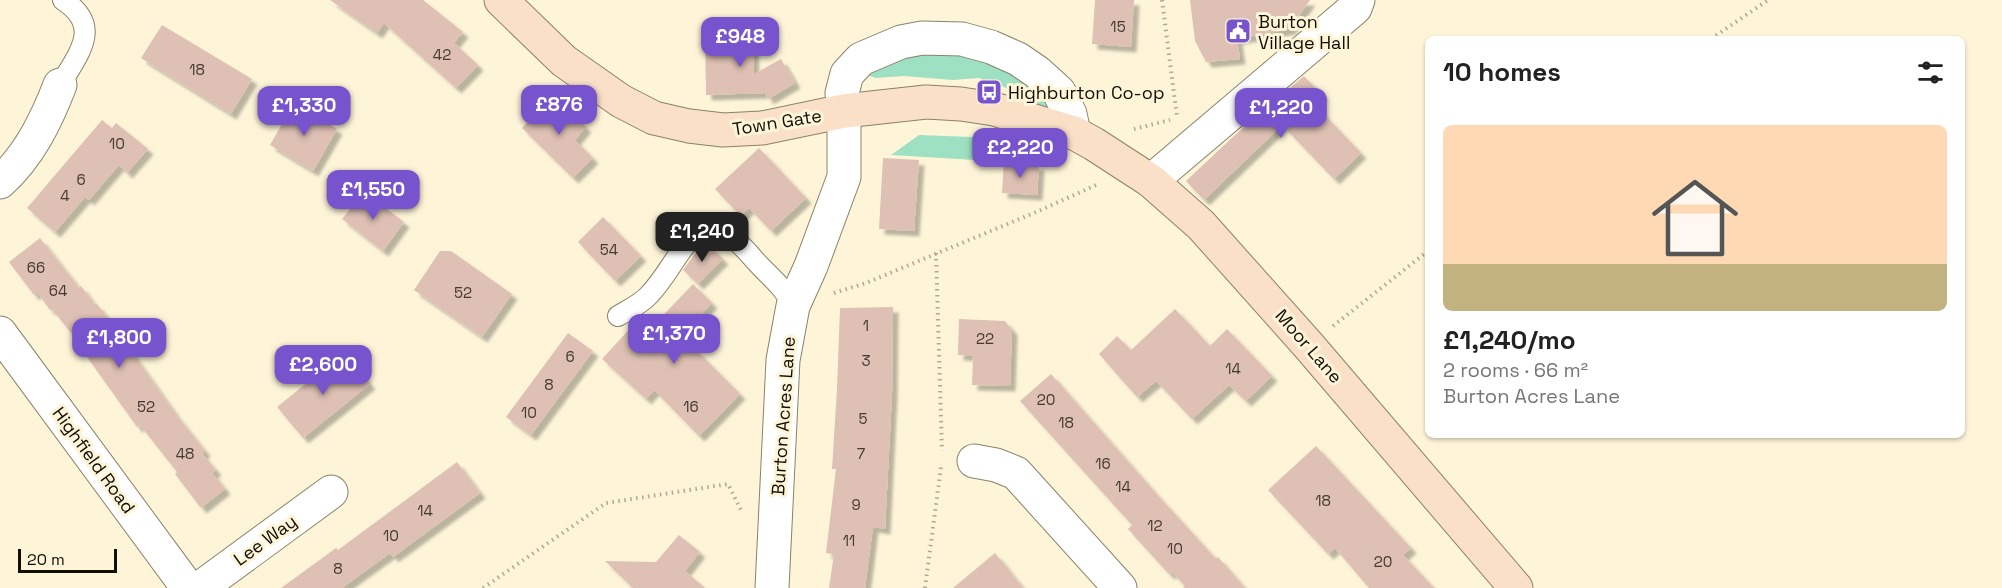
<!DOCTYPE html>
<html lang="en">
<head>
<meta charset="utf-8">
<style>
	body { margin:0; font-family:"Space Grotesk",sans-serif; background:#f2f2f2; color:#222; height:100vh; display:flex; flex-direction:column; font-size:22px; white-space:nowrap }
	* { box-sizing:border-box; margin:0 }
	p { font-size:20px; color:#767676 }
	.icon { flex:none; width:33px; height:33px; fill:none; stroke:currentColor; stroke-width:2; stroke-linecap:round; stroke-linejoin:round }
	.map { position:relative; flex:1; overflow:hidden }
	.drawer { position:absolute; left:1425px; top:36px; width:540px; height:402px; display:flex; flex-direction:column; background:#fff; border-radius:9px; box-shadow:0 2px 4px #0004 }
	.drawer>* { flex:none }
	.scale { position:absolute; left:18px; bottom:15px; width:99px; box-sizing:border-box; padding-left:6px; border:3px solid #100e05; border-top:0; font-size:16px; line-height:21px; white-space:nowrap; color:#100e05; -webkit-text-stroke:4px #fef5d9; paint-order:stroke }
	.price { position:absolute; translate:-50% -51px; padding:0 14px; border-radius:12px; background:#7754cd; color:#fff; font-size:20px; line-height:39px; filter:drop-shadow(0 2px 3px #0008) }
	.price::after { content:''; position:absolute; left:50%; top:36px; width:18px; height:14px; margin-left:-9px; background:inherit; clip-path:polygon(0 0,100% 0,50% 100%) }
	.price.active { background:#222; color:#fff }
	ul { padding:0; list-style:none }
	li { display:grid; align-content:center; gap:12px; height:318px; padding:0 18px }
	li span { display:grid; place-items:center; height:186px; border-radius:9px; color:#555 }
	li>.icon { margin-inline-start:auto }
	span .icon { width:108px; height:108px; fill:#fffc; stroke-width:1 }
	li b { font-size:26px }
	h2 { display:flex; justify-content:space-between; align-items:center; height:72px; padding:0 18px; font-size:26px }
	.map>svg:first-child { display:block }
	.green { fill:#9ee1c2 }
	.building { fill:#dec0b4; filter:url(#shadow) }
	.lines { fill:none; stroke-linecap:round; stroke-linejoin:round }
	.lane-casing { stroke:#898269; stroke-width:22 }
	.street-casing { stroke:#898269; stroke-width:35 }
	.secondary-casing { stroke:#898269; stroke-width:35 }
	.path { stroke:#aea892; stroke-width:4; stroke-dasharray:1.5 4.5; stroke-linecap:butt }
	.lane { stroke:#fff; stroke-width:20 }
	.street { stroke:#fff; stroke-width:33 }
	.secondary { stroke:#fae0c7; stroke-width:33 }
	.labels { text-anchor:middle; dominant-baseline:central; stroke-width:6; stroke-linejoin:round; paint-order:stroke }
	.number-label { font-size:15px; fill:#443a31 }
	.poi-label { font-size:18px; fill:#100e05; stroke:#fef5d9; text-anchor:start }
	.street-label { font-size:18px; fill:#100e05; stroke:#fef5d9 }
</style>
</head>
<body>
<div class="map">
<svg width="2002" height="588" viewBox="0 0 2002 588">
	<defs>
		<filter id="shadow"><feDropShadow dx="5.5" dy="5.5" stdDeviation="1.5" flood-color="#0004"/></filter>
	</defs>
	<rect width="100%" height="100%" fill="#fef5d9"/>
	<path class="green" d="M925,54L997,58L1062,113L1029,104L1001,85L979,78L953,80L904,76L876,78L863,74L901,56Z
		M1016,133L1051,159L1023,156L992,161L891,155L919,135L971,137Z"/>
	<path class="building" d="M330,0H423L463,32L454,43L478,65L456,88L384,23L377,33Z
		M1095,0H1134L1131,47L1092,44Z
		M1190,0H1310L1290,29L1237,39L1240,59L1206,62L1195,41Z
		M162,25L252,79L231,114L141,58Z
		M753,33L754,74L781,59L795,83L768,99L765,93L706,95L705,35Z
		M1304,76L1322,95L1313,103L1361,153L1334,179L1282,125L1204,200L1186,181L1235,135Z
		M552,96L586,127L575,140L593,158L573,178L522,128Z
		M294,103L337,129L313,171L270,145Z
		M102,120L112,128L116,123L148,149L127,173L119,165L89,200L85,197L55,232L27,208Z
		M759,148L806,198L771,231L749,208L741,216L715,189Z
		M883,158L919,160L914,231L879,229Z
		M1004,162L1039,165L1037,195L1002,193Z
		M364,192L404,222L383,251L342,219Z
		M603,217L641,256L615,281L578,242Z
		M40,238L79,288L81,286L95,305L97,304L177,416L205,451L202,454L216,470L212,473L225,489L201,508L175,474L177,472L140,425L137,427L85,354L87,353L52,309L50,310L37,292L34,295L9,262Z
		M706,243L723,259L698,284L683,270L700,247Z
		M440,251H451L512,294L482,337L414,290Z
		M693,284L712,303L681,335L740,394L699,436L654,390L646,399L602,359L636,322L647,332Z
		M893,307L892,394L885,529L873,527L865,588H829L834,554L826,553L836,469H832L837,389L840,308Z
		M1175,309L1210,346L1227,329L1272,376L1246,401L1229,385L1192,419L1156,381L1137,397L1099,354L1117,336L1131,350Z
		M959,319L1005,321L1012,330L1010,386L972,385L973,356L958,355Z
		M568,333L593,351L531,435L506,417Z
		M344,353L370,384L303,438L277,407Z
		M1051,374L1161,499L1216,559L1218,557L1245,588H1183L1185,586L1172,572L1169,574L1128,529L1132,525L1020,401Z
		M1316,446L1411,548L1403,555L1434,588H1369L1335,548L1328,554L1268,490Z
		M457,462L480,493L393,557L390,553L342,588H281L336,548L338,550Z
		M679,535L700,552L685,571L705,588H633L605,561L656,562Z
		M995,553L1023,588H953Z"/>
	<g class="lines">
		<g class="lane-casing">
			<path id="lane" d="M60,85C79,53 103,26 63,0
				M618,316C628,310 641,304 649,295C684,259 695,191 752,257C766,274 784,286 793,306"/>
		</g>
		<g class="street-casing">
			<path id="street" d="M1151,181L1355,8L1358,0
				M0,182C29,156 46,121 60,85
				M0,333L188,588
				M974,461L996,465L1016,473L1120,588
				M200,588L331,492
				M772,588L783,360L793,306L811,266L844,177V111L842,93L847,74L861,59L901,42L922,38L962,39L991,47L1018,59L1037,72L1059,92L1070,114L1074,133"/>
		</g>
		<g class="secondary-casing">
			<path id="secondary" d="M501,0L564,61L621,101L654,118L689,126L723,130L762,128L844,111L926,102L961,104L994,109L1074,133L1094,144L1151,181L1201,225L1309,346L1516,588"/>
		</g>
		<path class="path" d="M1162,0L1177,117
			M1711,39L1768,0
			M1134,129L1170,120
			M936,253L942,451
			M834,293L866,283L1041,210L1096,185
			M1333,326L1428,251
			M483,588L606,503L728,484L741,510
			M925,588L941,467"/>
		<use href="#lane" class="lane"/>
		<use href="#street" class="street"/>
		<use href="#secondary" class="secondary"/>
	</g>
	<defs>
		<g id="civic-square" transform="scale(1.35)"><rect x="-9" y="-9" width="18" height="18" rx="4" fill="#7754cd" stroke="#fef5d9"/><path d="M-.6-6.5H3V-4.5H.6V-3L4-1V1h2V6H-6V1h2V-1L-.6-3ZM-1.2 2.5V6h2.4V2.5Z" fill="#fff"/></g>
		<g id="bus-square" transform="scale(1.35)"><rect x="-9" y="-9" width="18" height="18" rx="4" fill="#7754cd" stroke="#fef5d9"/><path d="M-5-6H5V4H4V6H2V4H-2V6H-4V4H-5ZM-3.5-4V0h7V-4ZM-3.5 1.2v1.5H-2V1.2ZM2 1.2v1.5H3.5V1.2Z" fill="#fff"/></g>
	</defs>
	<g fill-rule="evenodd">
		<use href="#civic-square" x="1238" y="31"/>
		<use href="#bus-square" x="989" y="92"/>
	</g>
	<g class="labels">
		<g class="number-label">
			<text x="1118" y="26">15</text>
			<text x="442" y="54">42</text>
			<text x="197" y="69">18</text>
			<text x="117" y="143">10</text>
			<text x="81" y="179">6</text>
			<text x="65" y="195">4</text>
			<text x="609" y="249">54</text>
			<text x="36" y="267">66</text>
			<text x="58" y="290">64</text>
			<text x="463" y="292">52</text>
			<text x="866" y="325">1</text>
			<text x="985" y="338">22</text>
			<text x="570" y="356">6</text>
			<text x="866" y="360">3</text>
			<text x="1233" y="368">14</text>
			<text x="549" y="384">8</text>
			<text x="1046" y="399">20</text>
			<text x="146" y="406">52</text>
			<text x="691" y="406">16</text>
			<text x="529" y="412">10</text>
			<text x="863" y="418">5</text>
			<text x="1066" y="422">18</text>
			<text x="185" y="453">48</text>
			<text x="861" y="453">7</text>
			<text x="1103" y="463">16</text>
			<text x="1123" y="486">14</text>
			<text x="1323" y="500">18</text>
			<text x="856" y="504">9</text>
			<text x="425" y="510">14</text>
			<text x="1155" y="525">12</text>
			<text x="391" y="535">10</text>
			<text x="849" y="540">11</text>
			<text x="1175" y="548">10</text>
			<text x="1383" y="561">20</text>
			<text x="338" y="568">8</text>
		</g>
		<g class="poi-label">
			<text x="1258" y="21">Burton<tspan x="1258" dy="21">Village Hall</tspan></text>
			<text x="1008" y="92">Highburton Co-op</text>
		</g>
		<g class="street-label">
			<text transform="translate(777 122) rotate(-9)">Town Gate</text>
			<text transform="translate(1309 346) rotate(49)">Moor Lane</text>
			<text transform="translate(783 416) rotate(-86)">Burton Acres Lane</text>
			<text transform="translate(94 460) rotate(54)">Highfield Road</text>
			<text transform="translate(265 540) rotate(-36)">Lee Way</text>
		</g>
	</g>
</svg>
<div class="scale">20 m</div>
<b class="price" style="left:740px;top:68px">£948</b>
<b class="price" style="left:559px;top:136px">£876</b>
<b class="price" style="left:304px;top:137px">£1,330</b>
<b class="price" style="left:1281px;top:139px">£1,220</b>
<b class="price" style="left:1020px;top:179px">£2,220</b>
<b class="price" style="left:373px;top:221px">£1,550</b>
<b class="price active" style="left:702px;top:263px">£1,240</b>
<b class="price" style="left:674px;top:365px">£1,370</b>
<b class="price" style="left:119px;top:369px">£1,800</b>
<b class="price" style="left:323px;top:396px">£2,600</b>
<section class="drawer">
<h2>10 homes<svg class="icon" aria-label="filters" viewBox="0 0 24 24"><path d="M4 7h16M4 17h16"/><circle cx="9" cy="7" r="2"/><circle cx="15" cy="17" r="2"/></svg></h2>
<ul>
<li><span style="background:linear-gradient(#ffd9b3 75%,#c2b280 0)"><svg class="icon" aria-label="home" viewBox="0 0 24 24"><path d="M3 11l9-7 9 7M6 9v11h12V9"/></svg></span><div><b>£1,240/mo</b><p>2 rooms · 66 m²</p><p>Burton Acres Lane</p></div></li>
</ul>
</section>
</div>
</body>
</html>
